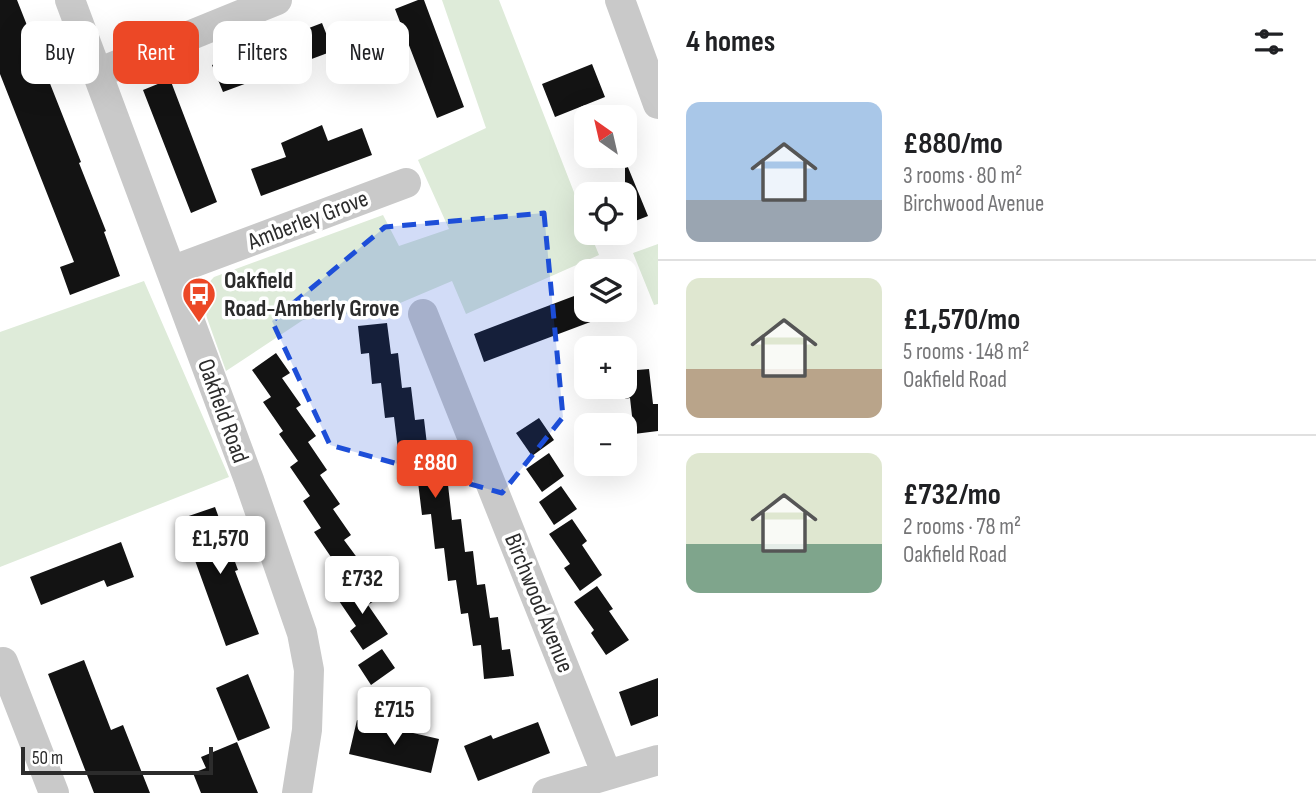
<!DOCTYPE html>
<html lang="en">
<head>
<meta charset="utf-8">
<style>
	body { margin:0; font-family:"Sofia Sans Condensed",sans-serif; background:#f2f2f2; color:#202124; height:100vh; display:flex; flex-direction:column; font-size:26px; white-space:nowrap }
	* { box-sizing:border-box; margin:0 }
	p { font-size:23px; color:#757577 }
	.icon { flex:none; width:38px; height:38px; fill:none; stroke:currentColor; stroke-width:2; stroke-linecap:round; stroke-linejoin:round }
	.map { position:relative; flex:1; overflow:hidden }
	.details { display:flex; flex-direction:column; background:#fff; width:658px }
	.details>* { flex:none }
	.banner { position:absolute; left:21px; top:21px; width:532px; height:63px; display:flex; gap:14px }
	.needle { width:46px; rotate:326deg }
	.fabs { position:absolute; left:574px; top:105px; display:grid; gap:14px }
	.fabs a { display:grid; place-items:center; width:63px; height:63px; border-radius:14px; background:#fff; box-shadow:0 7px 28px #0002; font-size:35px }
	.scale { position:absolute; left:21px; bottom:18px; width:192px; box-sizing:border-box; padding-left:7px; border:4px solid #2c2c2c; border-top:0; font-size:19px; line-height:24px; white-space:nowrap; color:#2c2c2c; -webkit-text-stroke:5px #fff; paint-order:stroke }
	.price { position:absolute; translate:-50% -60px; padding:0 16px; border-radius:7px; background:#fff; color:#222; font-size:23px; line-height:46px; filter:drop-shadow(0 2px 4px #0008) }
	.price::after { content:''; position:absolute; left:50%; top:42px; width:21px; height:16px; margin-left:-10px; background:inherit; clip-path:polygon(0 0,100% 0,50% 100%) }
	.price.on { background:#ec4826; color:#fff }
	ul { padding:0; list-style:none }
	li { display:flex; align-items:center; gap:21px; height:175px; padding:0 28px }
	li+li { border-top:2px solid #e0e0e0 }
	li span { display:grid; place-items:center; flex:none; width:196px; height:140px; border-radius:14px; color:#555 }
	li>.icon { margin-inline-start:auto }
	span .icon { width:84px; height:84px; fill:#fffc; stroke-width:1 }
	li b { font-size:30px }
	h2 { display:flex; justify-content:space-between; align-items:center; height:84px; padding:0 28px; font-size:30px }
	.chip { padding:0 24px; border-radius:14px; background:#fff; box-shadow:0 7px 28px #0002; font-size:24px; line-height:63px }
	.chip.on { background:#ec4826; color:#fff }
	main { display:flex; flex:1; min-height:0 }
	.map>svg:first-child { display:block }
	.green { fill:#deebd9 }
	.building { fill:#131313 }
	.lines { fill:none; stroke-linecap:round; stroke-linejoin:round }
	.minor { stroke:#c9c9c9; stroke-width:30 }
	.marked { fill:#1d4ed8; fill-opacity:0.2; stroke:#1d4ed8; stroke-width:5; stroke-dasharray:14 9; stroke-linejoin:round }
	.labels { text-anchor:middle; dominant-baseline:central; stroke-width:7; stroke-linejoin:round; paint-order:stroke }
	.street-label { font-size:24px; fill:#2c2c2c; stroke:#fff }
	.poi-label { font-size:24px; font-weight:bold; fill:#2c2c2c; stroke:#fff; text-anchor:start }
</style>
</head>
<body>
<main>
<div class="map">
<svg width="658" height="793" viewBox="0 0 658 793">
	<rect width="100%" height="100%" fill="#fff"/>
	<path class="green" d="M442,0H499L586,223V233H590L599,255L466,314L452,281L386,309L303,320L226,371L207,318L201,291L214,277L383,215L399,246L449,229L418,160L486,128Z
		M658,244V304L654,305L633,253Z
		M144,281L229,477L0,567V332Z"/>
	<path class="building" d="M0,0H17L81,162L79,163L106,231L104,232L120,276L70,295L60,267L74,262L0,74Z
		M418,0H424L464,107L437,118L395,9Z
		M322,23L333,51L223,92L212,65Z
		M592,64L605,97L555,117L542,84Z
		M170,79L217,202L191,213L143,90Z
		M322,125L328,141L362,128L372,155L261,196L251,169L286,157L281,143Z
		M625,160L648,216L625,225Z
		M582,293L586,310H588L593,321L484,362L474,334Z
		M387,323L391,354L398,353L402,388L411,387L415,420L424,419L428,453L436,452L440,486L448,485L452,520L461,519L465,552L473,551L477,585L485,584L490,618L498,617L502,650L510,649L514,676L484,679L481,645L473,646L468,613L461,614L456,580L448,581L444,548L435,549L431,514L422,515L418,482L410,483L406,449L398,450L394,417L385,418L381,383L372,384L369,353L361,354L358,326Z
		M276,353L290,373L282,378L301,405L296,408L316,436L308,442L327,470L320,475L340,504L333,509L351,535L344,540L364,567L340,584L326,565L333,560L314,532L321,528L303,501L310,496L290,467L298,461L279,434L283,431L263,402L271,397L252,370Z
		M649,369L653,404H658V431L634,434L630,398L625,399V371Z
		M539,418L554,440L532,456L516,433Z
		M549,453L564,476L542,492L526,469Z
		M561,486L577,509L554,525L539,502Z
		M215,507L238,570L235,571L259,634L226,646L180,519Z
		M572,519L587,541L582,545L602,575L580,591L564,568L570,564L549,534Z
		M121,542L134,577L107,587L104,580L41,605L30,577Z
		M361,582L374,601L368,605L388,634L363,650L350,631L356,626L337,598Z
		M597,586L613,609L609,611L629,640L606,655L591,633L594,630L574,602Z
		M382,649L395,668L371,685L358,665Z
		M84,660L111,730L123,725L150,793H94L48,674Z
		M248,674L270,728L238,741L216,688Z
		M658,678V716L631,726L619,692Z
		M357,720L439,739L431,773L349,754Z
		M538,722L550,753L478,781L464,746L491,735L493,739Z
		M237,742L258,793H201L193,773L206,768L201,757Z"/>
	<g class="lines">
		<path class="minor" d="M70,0L249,480L302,633L309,670L307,730L297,793
			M620,0L658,104
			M98,73L277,0
			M171,271L406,183
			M423,314L607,775
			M3,662L54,793
			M547,793L658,760"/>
	</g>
	<path class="marked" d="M544,213L563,417L502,493L330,445L272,321L385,227Z"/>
	<defs>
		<g id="bus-pin" transform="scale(1.75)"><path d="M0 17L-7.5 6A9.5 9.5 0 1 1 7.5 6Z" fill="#ec4826" stroke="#fff"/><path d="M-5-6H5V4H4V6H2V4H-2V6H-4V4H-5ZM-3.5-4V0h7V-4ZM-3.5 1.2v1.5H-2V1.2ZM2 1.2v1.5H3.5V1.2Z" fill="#fff"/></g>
	</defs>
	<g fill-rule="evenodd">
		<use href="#bus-pin" x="199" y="294"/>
	</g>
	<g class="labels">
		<g class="street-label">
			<text transform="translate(308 220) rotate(-21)">Amberley Grove</text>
			<text transform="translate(223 411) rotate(70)">Oakfield Road</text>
			<text transform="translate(539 603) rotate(68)">Birchwood Avenue</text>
		</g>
		<g class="poi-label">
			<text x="224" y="280">Oakfield<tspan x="224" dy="28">Road-Amberly Grove</tspan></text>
		</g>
	</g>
</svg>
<div class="fabs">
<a><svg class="needle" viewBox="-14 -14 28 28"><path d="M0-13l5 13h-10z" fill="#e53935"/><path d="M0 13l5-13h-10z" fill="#757577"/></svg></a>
<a><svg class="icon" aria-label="locate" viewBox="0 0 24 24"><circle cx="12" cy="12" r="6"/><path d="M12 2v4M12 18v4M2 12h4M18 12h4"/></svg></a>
<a><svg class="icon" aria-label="layers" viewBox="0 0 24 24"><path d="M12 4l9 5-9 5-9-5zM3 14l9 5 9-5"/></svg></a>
<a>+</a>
<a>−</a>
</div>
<div class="scale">50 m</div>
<b class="price on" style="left:435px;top:500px">£880</b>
<b class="price" style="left:220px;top:576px">£1,570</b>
<b class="price" style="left:362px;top:616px">£732</b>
<b class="price" style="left:394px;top:747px">£715</b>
<div class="banner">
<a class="chip">Buy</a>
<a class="chip on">Rent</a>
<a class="chip">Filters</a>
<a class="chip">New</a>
</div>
</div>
<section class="details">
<h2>4 homes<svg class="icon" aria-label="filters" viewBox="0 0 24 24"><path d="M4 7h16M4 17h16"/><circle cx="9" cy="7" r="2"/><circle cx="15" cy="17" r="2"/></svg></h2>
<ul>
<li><span style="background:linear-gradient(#a9c7e8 70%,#9aa5b1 0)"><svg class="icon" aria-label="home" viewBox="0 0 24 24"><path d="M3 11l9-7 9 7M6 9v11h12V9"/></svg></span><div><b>£880/mo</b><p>3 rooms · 80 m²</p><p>Birchwood Avenue</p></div></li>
<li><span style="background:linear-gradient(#dfe7d0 65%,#b9a48a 0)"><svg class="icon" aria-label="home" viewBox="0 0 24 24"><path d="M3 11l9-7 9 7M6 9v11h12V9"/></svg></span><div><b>£1,570/mo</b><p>5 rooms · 148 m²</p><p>Oakfield Road</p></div></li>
<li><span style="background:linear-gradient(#dfe7d0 65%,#7fa58c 0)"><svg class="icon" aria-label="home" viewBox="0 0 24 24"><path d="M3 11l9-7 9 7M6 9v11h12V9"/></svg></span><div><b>£732/mo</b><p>2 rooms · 78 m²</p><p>Oakfield Road</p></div></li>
</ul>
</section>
</main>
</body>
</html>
